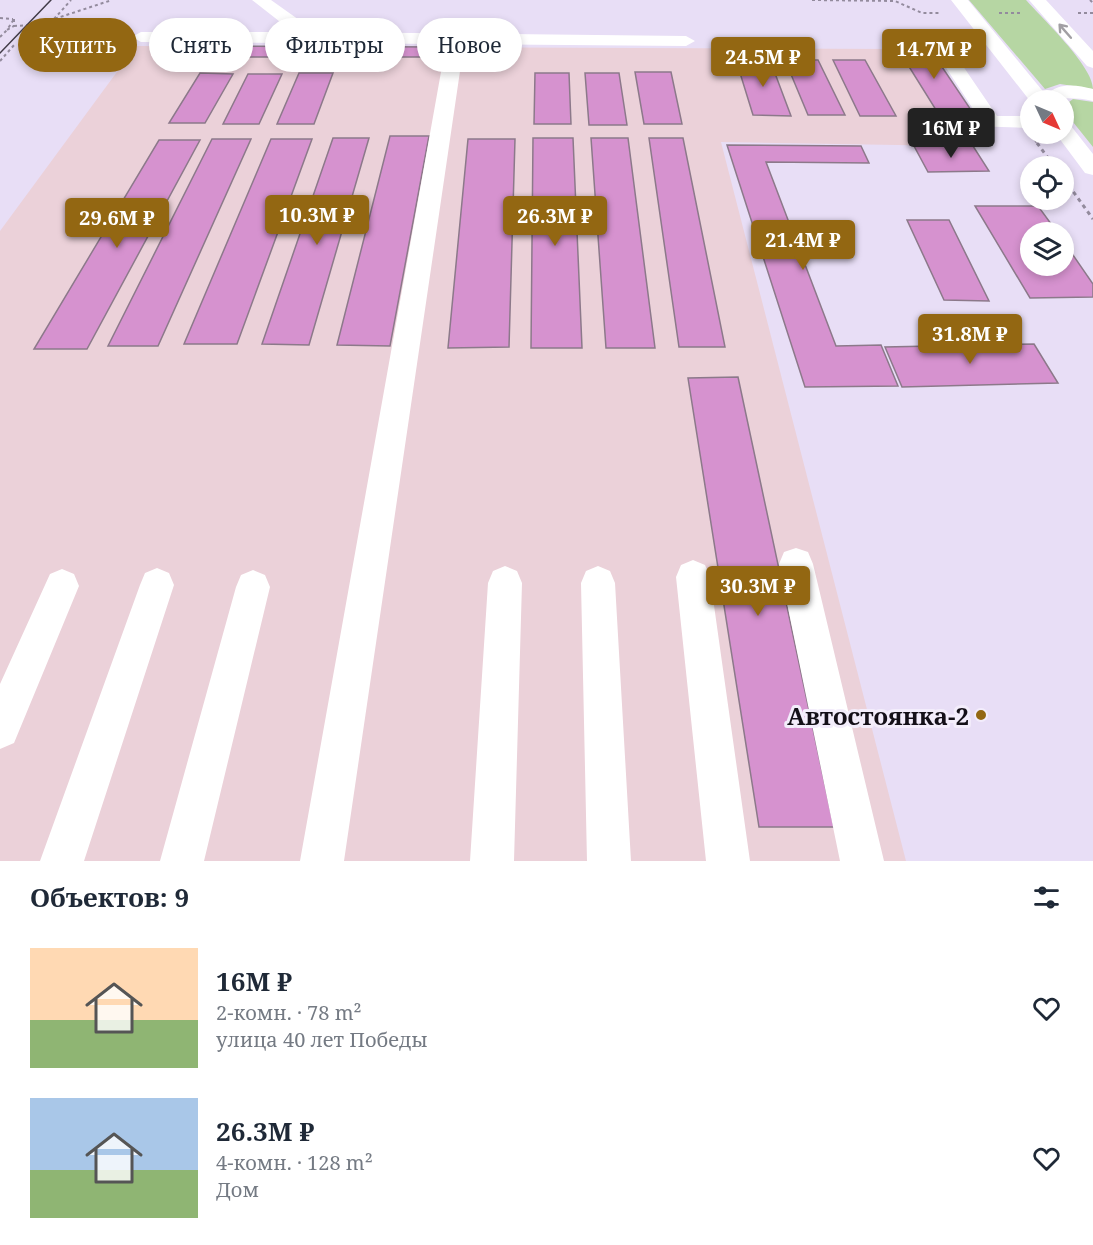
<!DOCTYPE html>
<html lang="ru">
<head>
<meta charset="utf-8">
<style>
	body { margin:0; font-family:"Noto Serif",serif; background:#f6f6f7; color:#1f2937; height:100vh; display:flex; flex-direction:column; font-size:22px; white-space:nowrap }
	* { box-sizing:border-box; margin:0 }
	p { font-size:20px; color:#747a83 }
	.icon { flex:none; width:33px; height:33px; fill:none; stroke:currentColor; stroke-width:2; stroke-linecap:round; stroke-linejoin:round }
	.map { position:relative; height:861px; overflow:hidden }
	.drawer { display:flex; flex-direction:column; background:#fff; flex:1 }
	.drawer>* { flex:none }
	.hud { position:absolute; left:18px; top:18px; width:600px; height:54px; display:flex; gap:12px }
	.needle { width:39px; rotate:134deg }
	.tools { position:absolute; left:1020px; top:90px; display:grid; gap:12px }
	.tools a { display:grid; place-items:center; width:54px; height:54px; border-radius:50%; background:#fff; box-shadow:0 3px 9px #0003; font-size:30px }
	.price { position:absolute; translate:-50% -51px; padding:0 14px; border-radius:6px; background:#936712; color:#fff; font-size:20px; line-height:39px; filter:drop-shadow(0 2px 3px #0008) }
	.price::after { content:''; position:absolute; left:50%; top:36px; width:18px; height:14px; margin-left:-9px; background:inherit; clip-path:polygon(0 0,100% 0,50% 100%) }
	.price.current { background:#222; color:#fff }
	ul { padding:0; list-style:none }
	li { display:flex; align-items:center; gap:18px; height:150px; padding:0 30px }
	li span { display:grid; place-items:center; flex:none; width:168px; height:120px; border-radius:0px; color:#555 }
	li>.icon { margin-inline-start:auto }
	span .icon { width:72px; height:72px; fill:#fffc; stroke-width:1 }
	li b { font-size:26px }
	h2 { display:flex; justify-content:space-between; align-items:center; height:72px; padding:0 30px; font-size:26px }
	.pill { padding:0 21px; border-radius:27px; background:#fff; box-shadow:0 3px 9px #0003; font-size:21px; line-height:54px }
	.pill.current { background:#936712; color:#fff }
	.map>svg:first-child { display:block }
	.industrial { fill:#ebd1d9 }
	.green { fill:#b6d6a3 }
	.building { fill:#d692cf; stroke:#8c798a; stroke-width:1.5 }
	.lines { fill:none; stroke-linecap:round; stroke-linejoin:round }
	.path-far1 { stroke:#938b9d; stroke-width:2; stroke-dasharray:3 3; stroke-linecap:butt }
	.path { stroke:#938b9d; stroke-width:3; stroke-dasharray:4 4; stroke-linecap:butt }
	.minor { fill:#fff; fill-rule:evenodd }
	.tram { stroke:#423c48; stroke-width:1.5 }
	.oneway { stroke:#a19fa3 }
	.poi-dot { fill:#936712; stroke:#f3edfb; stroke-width:2 }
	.labels { text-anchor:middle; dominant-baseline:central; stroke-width:6; stroke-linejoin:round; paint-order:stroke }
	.near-poi-label { font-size:24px; font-weight:bold; fill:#141018; stroke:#f3edfb; text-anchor:end }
</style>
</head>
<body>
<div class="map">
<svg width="1093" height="861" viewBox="0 0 1093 861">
	<rect width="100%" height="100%" fill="#e8def6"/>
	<path class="industrial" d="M136,46L898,49L957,146L721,142L906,861H0V231Z"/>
	<path class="green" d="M969,0H1026C1042,18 1093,66 1093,89L1060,84L1045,89Z
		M1073,99L1093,102V147L1065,112L1064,106Z"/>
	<path class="building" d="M197,46L443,47L441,57H190Z
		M898,49H930L971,110H936Z
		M736,60H770L791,116L753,115Z
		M785,60H818L845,115H808Z
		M833,60H865L896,116H860Z
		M635,72H671L682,124H644Z
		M200,73L233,74L205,123H169Z
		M299,73H333L314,124H277Z
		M535,73H569L571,124H534Z
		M585,73H619L627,125H589Z
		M248,74H282L259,124H223Z
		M390,136H429L390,346L337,345Z
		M333,138H369L309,345L262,344Z
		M533,138H573L582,348H531Z
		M591,138H628L655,348H606Z
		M649,138H683L725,347H679Z
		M212,139H251L158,346H108Z
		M271,139H312L237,344H184Z
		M468,139H515L509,347L448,348Z
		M159,140H200L87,349H34Z
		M727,145L861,146L869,163L766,162L836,346L881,345L898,386L805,387Z
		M914,146H973L989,171L928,172Z
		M975,206H1038L1057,232H1030V266H1064V242L1093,284V297L1030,298Z
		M907,220H949L989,301L944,300Z
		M1034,344L1058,383L902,387L885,347Z
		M738,377L834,827H759L688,378Z"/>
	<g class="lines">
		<path class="path-far1" d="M812,0L895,1L922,13H941
			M1090,0L1093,3
			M999,13H1021
			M1078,13H1093
			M0,18L13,19
			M14,19V26L7,30Z
			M54,19L71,0
			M14,26L36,25L112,0
			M0,37L7,30
			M0,61L15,44
			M1035,140L1038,145"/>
		<path class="path" d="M1037,143L1054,166
			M1064,179L1093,219"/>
		<path class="minor" d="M252,0H271L316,32L686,36L695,41L686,46L464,44L344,861H300L446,44L141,42L132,37L141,32H293Z
			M951,0H968L1046,95C1060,82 1076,85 1093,89V101C1073,96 1051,99 1030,101Z
			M1029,0H1046L1093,51V68L1087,66Z
			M944,46L950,47L997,116H1030V128L937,125L934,121L937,117L977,115L935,51Z
			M1064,124L1071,126L1093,154V175L1085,173L1056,134H1064Z
			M796,548L808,552L813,564L884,861H840L779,564L784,552Z
			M693,560L705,565L710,577L750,861H706L676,577L681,565Z
			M505,566L517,571L522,583L514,861H470L488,583L493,571Z
			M598,566L610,571L615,583L631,861H587L581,583L586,571Z
			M157,568L169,573L174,585L84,861H40L140,585L145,573Z
			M62,569L74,574L79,586L14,743L0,749V684L50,574Z
			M253,570L265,575L270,587L204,861H160L236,587L241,575Z"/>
		<path class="tram" d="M0,53L51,0"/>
	</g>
	<defs><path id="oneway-shaft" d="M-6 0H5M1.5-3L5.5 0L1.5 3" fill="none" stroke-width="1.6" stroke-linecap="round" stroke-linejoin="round" transform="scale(1.5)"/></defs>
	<use class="oneway" href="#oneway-shaft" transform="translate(1065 31) rotate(-131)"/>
	<circle class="poi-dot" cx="981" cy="715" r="6"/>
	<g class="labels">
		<g class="near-poi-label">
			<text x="969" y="715">Автостоянка-2</text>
		</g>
	</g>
</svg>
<div class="tools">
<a><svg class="needle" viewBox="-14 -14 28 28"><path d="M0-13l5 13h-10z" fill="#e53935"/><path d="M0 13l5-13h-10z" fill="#747a83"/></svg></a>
<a><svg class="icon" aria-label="locate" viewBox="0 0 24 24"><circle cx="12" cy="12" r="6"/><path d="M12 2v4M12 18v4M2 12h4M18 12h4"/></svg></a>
<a><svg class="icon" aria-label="layers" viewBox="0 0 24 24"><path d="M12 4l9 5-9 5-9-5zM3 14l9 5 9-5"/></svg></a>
</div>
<b class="price" style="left:934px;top:80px">14.7M ₽</b>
<b class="price" style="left:763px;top:88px">24.5M ₽</b>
<b class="price current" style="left:951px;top:159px">16M ₽</b>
<b class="price" style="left:317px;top:246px">10.3M ₽</b>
<b class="price" style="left:555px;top:247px">26.3M ₽</b>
<b class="price" style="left:117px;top:249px">29.6M ₽</b>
<b class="price" style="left:803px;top:271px">21.4M ₽</b>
<b class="price" style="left:970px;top:365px">31.8M ₽</b>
<b class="price" style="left:758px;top:617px">30.3M ₽</b>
<div class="hud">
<a class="pill current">Купить</a>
<a class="pill">Снять</a>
<a class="pill">Фильтры</a>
<a class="pill">Новое</a>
</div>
</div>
<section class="drawer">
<h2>Объектов: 9<svg class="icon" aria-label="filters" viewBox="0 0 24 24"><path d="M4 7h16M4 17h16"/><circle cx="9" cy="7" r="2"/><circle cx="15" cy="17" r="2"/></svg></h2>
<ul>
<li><span style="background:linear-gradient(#ffd9b3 60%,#8fb573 0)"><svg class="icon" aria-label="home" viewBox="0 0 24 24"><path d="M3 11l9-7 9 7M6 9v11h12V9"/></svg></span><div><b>16M ₽</b><p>2-комн. · 78 m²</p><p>улица 40 лет Победы</p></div><svg class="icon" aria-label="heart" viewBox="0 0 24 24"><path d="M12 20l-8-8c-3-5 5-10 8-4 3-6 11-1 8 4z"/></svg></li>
<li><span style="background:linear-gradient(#a9c7e8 60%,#8fb573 0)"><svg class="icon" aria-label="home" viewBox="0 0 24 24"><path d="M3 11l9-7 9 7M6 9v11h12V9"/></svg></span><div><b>26.3M ₽</b><p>4-комн. · 128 m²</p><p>Дом</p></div><svg class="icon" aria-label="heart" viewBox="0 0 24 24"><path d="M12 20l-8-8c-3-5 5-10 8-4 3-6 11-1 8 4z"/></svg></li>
</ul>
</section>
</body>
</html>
